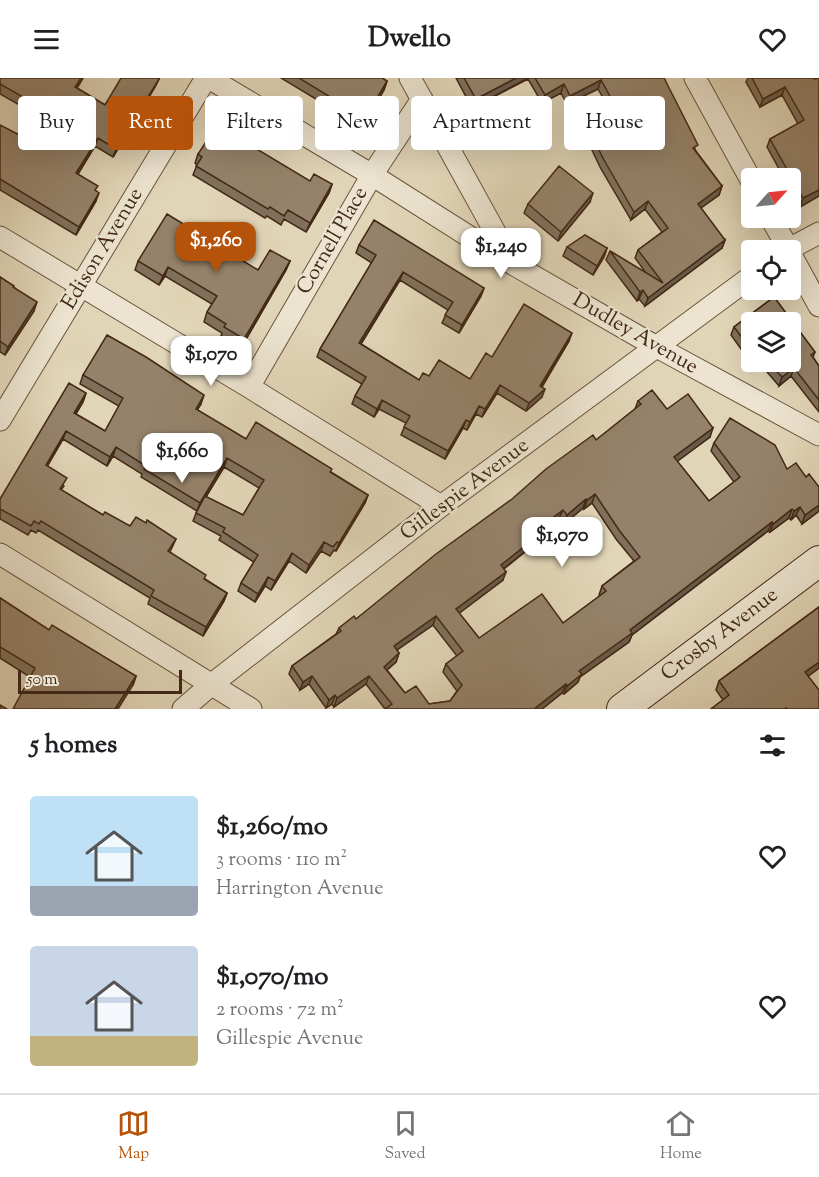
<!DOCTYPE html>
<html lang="en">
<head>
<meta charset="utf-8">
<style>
	body { margin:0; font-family:"Sorts Mill Goudy",serif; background:#f2f2f2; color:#202124; height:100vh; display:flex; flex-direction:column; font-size:22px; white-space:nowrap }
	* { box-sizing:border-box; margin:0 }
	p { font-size:20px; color:#757577 }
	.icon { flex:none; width:33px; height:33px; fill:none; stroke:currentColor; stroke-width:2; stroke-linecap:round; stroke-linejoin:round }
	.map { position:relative; height:631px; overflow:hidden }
	.drawer { display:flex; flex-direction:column; background:#fff; flex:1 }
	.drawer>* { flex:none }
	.top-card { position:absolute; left:18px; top:18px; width:783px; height:54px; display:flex; gap:12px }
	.needle { width:39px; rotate:63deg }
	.tools { position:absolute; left:741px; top:90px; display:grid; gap:12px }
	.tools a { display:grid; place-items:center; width:60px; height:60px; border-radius:6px; background:#fff; box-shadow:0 6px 24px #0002; font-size:30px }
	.scale { position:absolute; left:18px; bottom:15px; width:164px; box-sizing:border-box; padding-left:6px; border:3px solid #432916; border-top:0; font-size:16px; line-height:21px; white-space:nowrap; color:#432916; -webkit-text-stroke:4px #ece4d0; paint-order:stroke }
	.price { position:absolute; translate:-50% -51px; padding:0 14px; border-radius:12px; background:#fff; color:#222; font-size:20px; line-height:39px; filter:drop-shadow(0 2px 3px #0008) }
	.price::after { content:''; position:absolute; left:50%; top:36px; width:18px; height:14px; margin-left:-9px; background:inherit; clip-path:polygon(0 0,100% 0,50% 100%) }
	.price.active { background:#b45309; color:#fff }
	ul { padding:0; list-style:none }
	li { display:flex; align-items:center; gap:18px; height:150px; padding:0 30px }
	li span { display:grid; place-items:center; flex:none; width:168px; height:120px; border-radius:6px; color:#555 }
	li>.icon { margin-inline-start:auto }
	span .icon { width:72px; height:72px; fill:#fffc; stroke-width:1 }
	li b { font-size:26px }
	h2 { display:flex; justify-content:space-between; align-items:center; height:72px; padding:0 30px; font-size:26px }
	.tag { padding:0 21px; border-radius:6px; background:#fff; box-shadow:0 6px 24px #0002; font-size:21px; line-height:54px }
	.tag.active { background:#b45309; color:#fff }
	header { display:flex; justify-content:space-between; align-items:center; height:78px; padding:0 30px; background:#fff; font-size:27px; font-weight:700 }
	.menu { display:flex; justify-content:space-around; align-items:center; height:84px; border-top:2px solid #e0e0e0; background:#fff; font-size:16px; color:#757577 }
	.menu a { display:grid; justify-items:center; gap:3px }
	.menu .active { color:#b45309 }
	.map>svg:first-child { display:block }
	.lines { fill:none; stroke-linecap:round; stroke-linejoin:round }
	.street-casing { stroke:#6a543e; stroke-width:23 }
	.secondary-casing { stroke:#432916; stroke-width:32 }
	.street { stroke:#ece4d0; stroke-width:21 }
	.secondary { stroke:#ece4d0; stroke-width:30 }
	.wall { fill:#80705b; stroke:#432916; stroke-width:1.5; fill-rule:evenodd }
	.shaded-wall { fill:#685b4a; stroke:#432916; stroke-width:1.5 }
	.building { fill:#95826a; stroke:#432916; stroke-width:1.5; fill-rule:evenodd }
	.labels { text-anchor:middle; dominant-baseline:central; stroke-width:4.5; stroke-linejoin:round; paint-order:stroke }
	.street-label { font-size:21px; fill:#432916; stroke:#ece4d0 }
</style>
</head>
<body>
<header><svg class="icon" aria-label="menu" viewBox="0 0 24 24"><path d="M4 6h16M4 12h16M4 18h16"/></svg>Dwello<svg class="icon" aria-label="heart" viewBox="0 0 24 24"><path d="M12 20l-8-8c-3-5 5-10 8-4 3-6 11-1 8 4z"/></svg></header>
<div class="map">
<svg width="819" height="631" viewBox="0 0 819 631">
	<rect width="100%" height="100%" fill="#e1d5b7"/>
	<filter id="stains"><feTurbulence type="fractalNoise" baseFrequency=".00333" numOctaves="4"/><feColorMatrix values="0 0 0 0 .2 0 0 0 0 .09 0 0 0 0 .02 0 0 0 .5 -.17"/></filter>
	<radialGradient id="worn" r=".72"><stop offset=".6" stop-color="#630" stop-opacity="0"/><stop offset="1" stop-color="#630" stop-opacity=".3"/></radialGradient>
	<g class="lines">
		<g class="street-casing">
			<path id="street" d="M209,0L372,97L511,185L655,268L819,357
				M410,0L511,183
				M695,0L752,104
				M771,140L789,172
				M0,159L249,309L441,428
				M787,172L819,155
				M790,175L819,228
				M249,309L372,97L422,21
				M0,342L206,0
				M0,476L251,631
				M183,631L212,606L441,428L752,198"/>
		</g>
		<g class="secondary-casing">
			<path id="secondary" d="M622,631L819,483"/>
		</g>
		<use href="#street" class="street"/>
		<use href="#secondary" class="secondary"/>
	</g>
	<path class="wall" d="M0,0H83L77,10L105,27L159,1L155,9L113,79L95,68L78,96L96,113V123L76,157L0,112V47L19,57L32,34L0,16Z
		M281,0H382L387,3L384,12L360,53L339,41L341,36Z
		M456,0H664L696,73L722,108L719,117L701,130L725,162L722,170L645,228L639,221L637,223L606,182L610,173L646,195L635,180L638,172L662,154L645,131L631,142L601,91L590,68L593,60L618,47L598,11L567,26L561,15L542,25L528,1L472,30Z
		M748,0H814V1L819,0V118L800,129L790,112V100H784L767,69L770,61L798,46L782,17L760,29L746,4Z
		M198,76L310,103L332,106L329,115L306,154L284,141L281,147L267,138L265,140L193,97L197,87L195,85Z
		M590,124L558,163L524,135L528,126Z
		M359,167L484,210L481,218L459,255L442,245L448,232L400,202L361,266L419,302L429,298L470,301L492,279L569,263L542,309V319L526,333L497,315L482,339L476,336L467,352L463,350L445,381L401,357L406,345L379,331L374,339L352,326L355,318L362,306L317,279L320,271L372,185L356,175Z
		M567,169L607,170L604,179L593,197L563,178Z
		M138,183L258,192L290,183L286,192L241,270L221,258L222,255L204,244L207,234L212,226L165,198L159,207L135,192Z
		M0,199L14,209L34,233L5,277L0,274Z
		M774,219L815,274L813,279L819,288V334L791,298L779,308L762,288L756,292L731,257L734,249ZM752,244H790V284H752Z
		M83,297L201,326L197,332L246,361L331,394L368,417L365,425L336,473L334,472L330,478L321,473L306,495L289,483L271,512L265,508L255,524L238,513L241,505L254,484L219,462L221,458L193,443L197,433L141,399L142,396L113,378L107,388L63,361L47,388L64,408L61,412L103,437L130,448L146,445L176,461L170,474L205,501L227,515L224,523L203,558L148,526L150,520L38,452L36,455L31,452L28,457L0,441V421L86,315L83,324L76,336L105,353L119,328L80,306ZM224,389L259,410L243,437L206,419Z
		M638,323L667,331L710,359L677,383L709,423L734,404L711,373L714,365L806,399L819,409V433L802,446L796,437L791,442L789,440L770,454L768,453L632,557L629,564L580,599L578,604L564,616L562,615L542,631H385L366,606L334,629L332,626L326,630L309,606L300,612L289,596L292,588L336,556L339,550L356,541L596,362L635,331ZM592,425L616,461L634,483L602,508L599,517L600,518L563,545L479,560L459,535L503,502L504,491L537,464L540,456L559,440L564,446L583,430L584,431ZM433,547L457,578L446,586L443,594L457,613L450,623L429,626L405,615L387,592L396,584L399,575L397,572Z
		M0,520L49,552L136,598L133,607L30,599L0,580Z
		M819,529V590L808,598L819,631H711L723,622L716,612L719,603Z"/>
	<path class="shaded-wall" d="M81,0H83L72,18L75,9Z
		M516,0H528L472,30L476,21Z
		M159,1L155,9L113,79L116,71Z
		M601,2L598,11L567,26L570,18Z
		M387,3L384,12L360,53L363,44Z
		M564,6L561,15L542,25L545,17Z
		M785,9L782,17L760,29L763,21Z
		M98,60L95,68L73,104L76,95Z
		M332,106L329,115L306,154L310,145Z
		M722,108L719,117L695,134L698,126Z
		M819,112V118L800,129L803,120Z
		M99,115L96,123L76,157L79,149Z
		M593,115L590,124L558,163L561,154Z
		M648,123L645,131L631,142L634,134Z
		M725,162L722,170L645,228L648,220Z
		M607,170L604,179L593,197L597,188Z
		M290,183L286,192L241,270L244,261Z
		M168,189L165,198L159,207L163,198Z
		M403,194L400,202L356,274L359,265Z
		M484,210L481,218L459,255L462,247Z
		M643,212L639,221L637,223L640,214Z
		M37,224L34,233L5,277L8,269Z
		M572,255L569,263L537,316L540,308Z
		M759,284H764L762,288L756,292Z
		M794,290L791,298L779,308L782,299Z
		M500,307L497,315L482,339L485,331Z
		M545,311L542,319L526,333L529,325Z
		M86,315L83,324L71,343L74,335Z
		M204,317L201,326L193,339L196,331Z
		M382,322L379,331L374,339L377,331Z
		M479,328L476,336L467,352L470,344Z
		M466,342L463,350L445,381L448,373Z
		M713,350L710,359L671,388L674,379Z
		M66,353L63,361L43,396L46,387Z
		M116,369L113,378L107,388L110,379Z
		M227,380L224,389L197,433L200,425Z
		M595,416L592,425L584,431L587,422Z
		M368,417L365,425L336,473L339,465Z
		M586,421L583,430L564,446L567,437Z
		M819,427V433L802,446L805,437Z
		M800,429L796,437L791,442L794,433Z
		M792,431L789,440L770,454L773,446Z
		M563,432L559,440L540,456L537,464L498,495L501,487L537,452Z
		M772,444L768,453L632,557L629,564L580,599L578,604L564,616L567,608L579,593L630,552Z
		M324,464L321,473L306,495L309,487Z
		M292,475L289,483L271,512L275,503Z
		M506,494L503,502L453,540L456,531Z
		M268,499L265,508L255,524L258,516Z
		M227,515L224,523L203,558L206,549Z
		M436,538L433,547L391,576L394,568Z
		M399,575L396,584L381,597L384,589Z
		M819,584V590L802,603L805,594Z
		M136,598L133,607L118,631H115Z
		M312,598L309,606L300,612L303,604Z
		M369,598L366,606L334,629L337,620Z
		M566,606L562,615L542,631H534Z
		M335,617L332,626L326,630L329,622Z"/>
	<path class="building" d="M0,0H81L75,9L105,27L121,0H157L159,1L116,71L98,60L76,95L98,108L95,112L99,115L79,149L0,101V47L19,57L37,27L0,6Z
		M299,0H382L387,3L363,44L342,32L345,28Z
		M464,0H516L476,21Z
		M535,0H664L698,67L693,70L722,108L698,126L725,162L648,220L643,212L640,214L610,173L663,205L638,172L668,150L648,123L634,134L604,82L593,60L624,44L601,2L570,18L564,6L545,17Z
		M752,0H814V1L819,0V112L803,120L770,61L804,42L785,9L763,21Z
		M217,47L310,103L314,96L332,106L310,145L288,132L284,138L270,129L268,131L196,88L202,79L198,76Z
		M559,88L593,115L561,154L528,126Z
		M167,136L258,192L270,172L290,183L244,261L224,249L226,246L207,234L217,218L168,189L163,198L138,183Z
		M374,142L484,210L462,247L445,237L453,224L403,194L359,265L419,302L423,295L429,298L439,282L470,301L486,275L492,279L524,226L572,255L540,308L545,311L529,325L500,307L485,331L479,328L470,344L466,342L448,373L404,349L410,338L382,322L377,331L355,318L366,299L320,271L376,177L359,167Z
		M585,157L607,170L597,188L567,169Z
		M0,199L14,208L13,209L37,224L8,269L0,263Z
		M774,219L815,274L811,277L819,288V322L794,290L782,299L768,284H790V244H752V273L734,249Z
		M107,257L146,279L204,317L196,331L246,361L256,344L332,391L330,394L368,417L339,465L337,464L333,469L324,464L309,487L292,475L275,503L268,499L258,516L241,505L258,477L223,454L225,450L196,435L205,418L243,437L264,402L227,380L200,425L144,391L146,388L116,369L110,379L66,353L46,387L67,400L60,411L103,437L105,434L130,448L136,439L146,445L147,442L176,461L168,473L206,497L204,501L227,515L206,549L151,518L154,512L41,443L39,446L34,443L31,448L0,431V421L69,305L86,315L74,335L105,353L123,320L83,297Z
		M652,312L667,331L688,316L713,350L674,379L709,423L740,399L714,365L730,340L775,367L787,391L796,385L806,399L809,396L819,409V427L805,437L800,429L794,433L792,431L773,446L772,444L630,552L632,555L579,593L582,596L567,608L566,606L534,631H385L392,626L369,598L337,620L335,617L329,622L312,598L303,604L292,588L341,553L339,550L354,538L356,541L436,476L512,421L546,391L593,357L596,362L641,326L638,323ZM595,416L619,452L640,479L602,508L606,513L563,545L542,516L479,560L456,531L506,494L501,487L540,456L537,452L563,432L567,437L586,421L587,422ZM436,538L463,573L446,586L462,607L450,623L429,626L416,608L405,615L384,589L399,575L394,568Z
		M0,520L49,552L52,547L136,598L115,631H13L35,590L0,569Z
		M819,529V584L805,594L819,612V631H787L786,630L784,631H711L729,617L719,603Z
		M0,627L7,631H0Z"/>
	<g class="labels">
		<g class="street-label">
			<text transform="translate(333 163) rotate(-60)">Cornell Place</text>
			<text transform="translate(103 171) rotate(-59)">Edison Avenue</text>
			<text transform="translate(635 256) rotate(30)">Dudley Avenue</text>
			<text transform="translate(465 412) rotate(-37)">Gillespie Avenue</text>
			<text transform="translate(720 557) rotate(-37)">Crosby Avenue</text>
		</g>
	</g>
	<rect width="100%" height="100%" filter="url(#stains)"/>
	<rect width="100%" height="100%" fill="url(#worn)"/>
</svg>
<div class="tools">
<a><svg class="needle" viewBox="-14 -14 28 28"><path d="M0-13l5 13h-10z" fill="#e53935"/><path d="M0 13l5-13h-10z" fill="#757577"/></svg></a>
<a><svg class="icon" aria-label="locate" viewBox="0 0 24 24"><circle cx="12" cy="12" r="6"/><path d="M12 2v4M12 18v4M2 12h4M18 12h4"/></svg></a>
<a><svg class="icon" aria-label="layers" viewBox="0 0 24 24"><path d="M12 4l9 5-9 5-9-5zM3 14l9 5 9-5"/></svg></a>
</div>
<div class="scale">50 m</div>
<b class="price active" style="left:216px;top:195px">$1,260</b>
<b class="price" style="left:501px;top:201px">$1,240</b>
<b class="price" style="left:211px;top:309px">$1,070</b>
<b class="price" style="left:182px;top:406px">$1,660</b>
<b class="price" style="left:562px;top:490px">$1,070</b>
<div class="top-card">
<a class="tag">Buy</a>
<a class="tag active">Rent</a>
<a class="tag">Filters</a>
<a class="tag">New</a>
<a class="tag">Apartment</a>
<a class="tag">House</a>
</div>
</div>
<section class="drawer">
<h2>5 homes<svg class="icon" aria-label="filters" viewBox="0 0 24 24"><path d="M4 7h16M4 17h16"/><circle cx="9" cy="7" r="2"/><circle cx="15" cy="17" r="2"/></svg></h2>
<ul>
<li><span style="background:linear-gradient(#bfe0f5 75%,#9aa5b1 0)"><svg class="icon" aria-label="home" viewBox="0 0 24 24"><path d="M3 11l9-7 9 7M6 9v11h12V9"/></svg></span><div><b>$1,260/mo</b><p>3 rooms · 110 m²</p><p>Harrington Avenue</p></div><svg class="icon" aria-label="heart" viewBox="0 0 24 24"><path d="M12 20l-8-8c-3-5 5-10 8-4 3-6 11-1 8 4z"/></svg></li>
<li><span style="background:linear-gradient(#c9d6e8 75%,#c2b280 0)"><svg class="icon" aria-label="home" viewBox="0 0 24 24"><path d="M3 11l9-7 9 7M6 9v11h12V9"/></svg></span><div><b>$1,070/mo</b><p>2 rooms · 72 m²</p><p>Gillespie Avenue</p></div><svg class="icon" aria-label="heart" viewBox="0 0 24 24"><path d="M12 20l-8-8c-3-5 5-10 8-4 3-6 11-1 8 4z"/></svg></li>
</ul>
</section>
<nav class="menu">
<a class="active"><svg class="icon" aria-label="map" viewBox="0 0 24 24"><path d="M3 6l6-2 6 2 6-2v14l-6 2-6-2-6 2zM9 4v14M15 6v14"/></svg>Map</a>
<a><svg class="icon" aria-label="saved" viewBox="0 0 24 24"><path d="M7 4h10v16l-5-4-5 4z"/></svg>Saved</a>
<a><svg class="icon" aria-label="home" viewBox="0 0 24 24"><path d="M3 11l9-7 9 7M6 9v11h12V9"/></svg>Home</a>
</nav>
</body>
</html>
